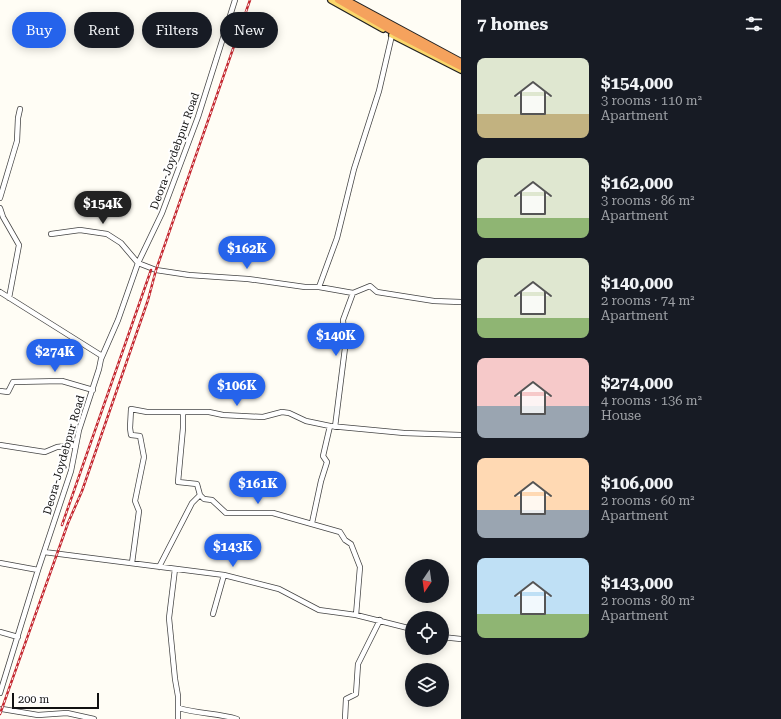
<!DOCTYPE html>
<html lang="en">
<head>
<meta charset="utf-8">
<style>
	body { margin:0; font-family:"Roboto Serif",serif; background:#242831; color:#f1f3f6; height:100vh; display:flex; flex-direction:column; font-size:15px; white-space:nowrap }
	* { box-sizing:border-box; margin:0 }
	p { font-size:13px; color:#9ea1a6 }
	.icon { flex:none; width:22px; height:22px; fill:none; stroke:currentColor; stroke-width:2; stroke-linecap:round; stroke-linejoin:round }
	.map { position:relative; flex:1; overflow:hidden }
	.sheet { display:flex; flex-direction:column; background:#171b24; width:320px }
	.sheet>* { flex:none }
	.hud { position:absolute; left:12px; top:12px; width:380px; height:36px; display:flex; gap:8px }
	.needle { width:26px; rotate:193deg }
	.tools { position:absolute; left:405px; top:559px; display:grid; gap:8px }
	.tools a { display:grid; place-items:center; width:44px; height:44px; border-radius:50%; background:#171b24; box-shadow:0 2px 10px #0003; font-size:20px }
	.scale { position:absolute; left:12px; bottom:10px; width:87px; box-sizing:border-box; padding-left:4px; border:2px solid #111; border-top:0; font-size:11px; line-height:14px; white-space:nowrap; color:#111; -webkit-text-stroke:3px #fff; paint-order:stroke }
	.price { position:absolute; translate:-50% -34px; padding:0 9px; border-radius:14px; background:#2563eb; color:#fff; font-size:13px; line-height:26px; filter:drop-shadow(0 1px 2px #0008) }
	.price::after { content:''; position:absolute; left:50%; top:24px; width:12px; height:9px; margin-left:-6px; background:inherit; clip-path:polygon(0 0,100% 0,50% 100%) }
	.price.active { background:#222; color:#fff }
	ul { padding:0; list-style:none }
	li { display:flex; align-items:center; gap:12px; height:100px; padding:0 16px }
	li span { display:grid; place-items:center; flex:none; width:112px; height:80px; border-radius:8px; color:#555 }
	li>.icon { margin-inline-start:auto }
	span .icon { width:48px; height:48px; fill:#fffc; stroke-width:1 }
	li b { font-size:17px }
	h2 { display:flex; justify-content:space-between; align-items:center; height:48px; padding:0 16px; font-size:17px }
	.tag { padding:0 14px; border-radius:18px; background:#171b24; box-shadow:0 2px 10px #0003; font-size:14px; line-height:36px }
	.tag.active { background:#2563eb; color:#fff }
	main { display:flex; flex:1; min-height:0 }
	.map>svg:first-child { display:block }
	.lines { fill:none; stroke-linecap:round; stroke-linejoin:round }
	.minor-casing { stroke:#444; stroke-width:6 }
	.major-casing { stroke:#222; stroke-width:8 }
	.highway-casing { stroke:#222; stroke-width:8 }
	.minor { stroke:#fff; stroke-width:4.5 }
	.major { stroke:#f9d66b; stroke-width:5.5 }
	.highway { stroke:#f5a25d; stroke-width:6 }
	.rail-casing { stroke:#c4262e; stroke-width:2.5 }
	.rail { stroke:#fff; stroke-width:1; stroke-dasharray:3; stroke-linecap:butt }
	.labels { text-anchor:middle; dominant-baseline:central; stroke-width:4; stroke-linejoin:round; paint-order:stroke }
	.street-label { font-size:11px; fill:#111; stroke:#fff }
</style>
</head>
<body>
<main>
<div class="map">
<svg width="461" height="719" viewBox="0 0 461 719">
	<rect width="100%" height="100%" fill="#fffdf5"/>
	<g class="lines">
		<g class="minor-casing">
			<path id="minor" d="M0,198L17,141L18,118L20,109
				M0,208L3,217L19,245L9,298
				M51,234L80,230L107,234L121,243L138,263L156,270L189,275L248,279L305,287H319L353,293L370,286L377,292L434,301L461,302
				M319,287L337,238L354,169L379,91L392,35
				M0,292L102,356
				M0,391L8,392L13,382L62,381L93,390
				M131,409L147,412H209L223,415L263,417L282,412L289,413L306,421L330,426L404,433L461,435
				M131,409L130,428L131,435L140,436L144,457L135,501L139,511L132,563
				M183,412V428L178,482L197,484L200,495L204,499L212,500L226,513H273L340,532L345,540L351,544L360,567L356,615
				M335,427L345,348L343,320L353,293
				M0,445L45,452L57,447L76,445
				M312,523L321,481L327,462L323,456L330,426
				M44,552L224,575L279,589L319,610L356,615L412,629
				M0,563L38,570
				M159,567L192,503L200,495
				M175,569L169,618L175,679L178,696V719
				M213,614L224,575
				M0,632L18,637
				M442,637L461,639
				M0,693L38,570L71,471L79,430L99,369L101,359L118,320L138,263L162,213L198,117L235,0
				M179,708C198,714 218,713 237,719
				M2,709L38,715L67,713L94,719
				M345,719L346,699L356,694L358,664L380,620"/>
		</g>
		<g class="major-casing">
			<path id="major" d="M331,0L383,29
				M392,35L461,70"/>
		</g>
		<g class="highway-casing">
			<path id="highway" d="M338,0L393,32L461,67
				M346,0L461,62"/>
		</g>
		<use href="#minor" class="minor"/>
		<use href="#major" class="major"/>
		<use href="#highway" class="highway"/>
		<g class="rail-casing">
			<path id="rail" d="M62,525L151,270
				M0,714L68,523L82,491L148,300L156,270L250,0"/>
		</g>
		<use href="#rail" class="rail"/>
	</g>
	<g class="labels">
		<g class="street-label">
			<text transform="translate(175 151) rotate(-70)">Deora-Joydebpur Road</text>
			<text transform="translate(64 455) rotate(-74)">Deora-Joydebpur Road</text>
		</g>
	</g>
</svg>
<div class="tools">
<a><svg class="needle" viewBox="-14 -14 28 28"><path d="M0-13l5 13h-10z" fill="#e53935"/><path d="M0 13l5-13h-10z" fill="#9ea1a6"/></svg></a>
<a><svg class="icon" aria-label="locate" viewBox="0 0 24 24"><circle cx="12" cy="12" r="6"/><path d="M12 2v4M12 18v4M2 12h4M18 12h4"/></svg></a>
<a><svg class="icon" aria-label="layers" viewBox="0 0 24 24"><path d="M12 4l9 5-9 5-9-5zM3 14l9 5 9-5"/></svg></a>
</div>
<div class="scale">200 m</div>
<b class="price active" style="left:103px;top:225px">$154K</b>
<b class="price" style="left:247px;top:270px">$162K</b>
<b class="price" style="left:336px;top:357px">$140K</b>
<b class="price" style="left:55px;top:373px">$274K</b>
<b class="price" style="left:237px;top:407px">$106K</b>
<b class="price" style="left:258px;top:505px">$161K</b>
<b class="price" style="left:233px;top:568px">$143K</b>
<div class="hud">
<a class="tag active">Buy</a>
<a class="tag">Rent</a>
<a class="tag">Filters</a>
<a class="tag">New</a>
</div>
</div>
<section class="sheet">
<h2>7 homes<svg class="icon" aria-label="filters" viewBox="0 0 24 24"><path d="M4 7h16M4 17h16"/><circle cx="9" cy="7" r="2"/><circle cx="15" cy="17" r="2"/></svg></h2>
<ul>
<li><span style="background:linear-gradient(#dfe7d0 70%,#c2b280 0)"><svg class="icon" aria-label="home" viewBox="0 0 24 24"><path d="M3 11l9-7 9 7M6 9v11h12V9"/></svg></span><div><b>$154,000</b><p>3 rooms · 110 m²</p><p>Apartment</p></div></li>
<li><span style="background:linear-gradient(#dfe7d0 75%,#8fb573 0)"><svg class="icon" aria-label="home" viewBox="0 0 24 24"><path d="M3 11l9-7 9 7M6 9v11h12V9"/></svg></span><div><b>$162,000</b><p>3 rooms · 86 m²</p><p>Apartment</p></div></li>
<li><span style="background:linear-gradient(#dfe7d0 75%,#8fb573 0)"><svg class="icon" aria-label="home" viewBox="0 0 24 24"><path d="M3 11l9-7 9 7M6 9v11h12V9"/></svg></span><div><b>$140,000</b><p>2 rooms · 74 m²</p><p>Apartment</p></div></li>
<li><span style="background:linear-gradient(#f6c9c9 60%,#9aa5b1 0)"><svg class="icon" aria-label="home" viewBox="0 0 24 24"><path d="M3 11l9-7 9 7M6 9v11h12V9"/></svg></span><div><b>$274,000</b><p>4 rooms · 136 m²</p><p>House</p></div></li>
<li><span style="background:linear-gradient(#ffd9b3 65%,#9aa5b1 0)"><svg class="icon" aria-label="home" viewBox="0 0 24 24"><path d="M3 11l9-7 9 7M6 9v11h12V9"/></svg></span><div><b>$106,000</b><p>2 rooms · 60 m²</p><p>Apartment</p></div></li>
<li><span style="background:linear-gradient(#bfe0f5 70%,#8fb573 0)"><svg class="icon" aria-label="home" viewBox="0 0 24 24"><path d="M3 11l9-7 9 7M6 9v11h12V9"/></svg></span><div><b>$143,000</b><p>2 rooms · 80 m²</p><p>Apartment</p></div></li>
</ul>
</section>
</main>
</body>
</html>
